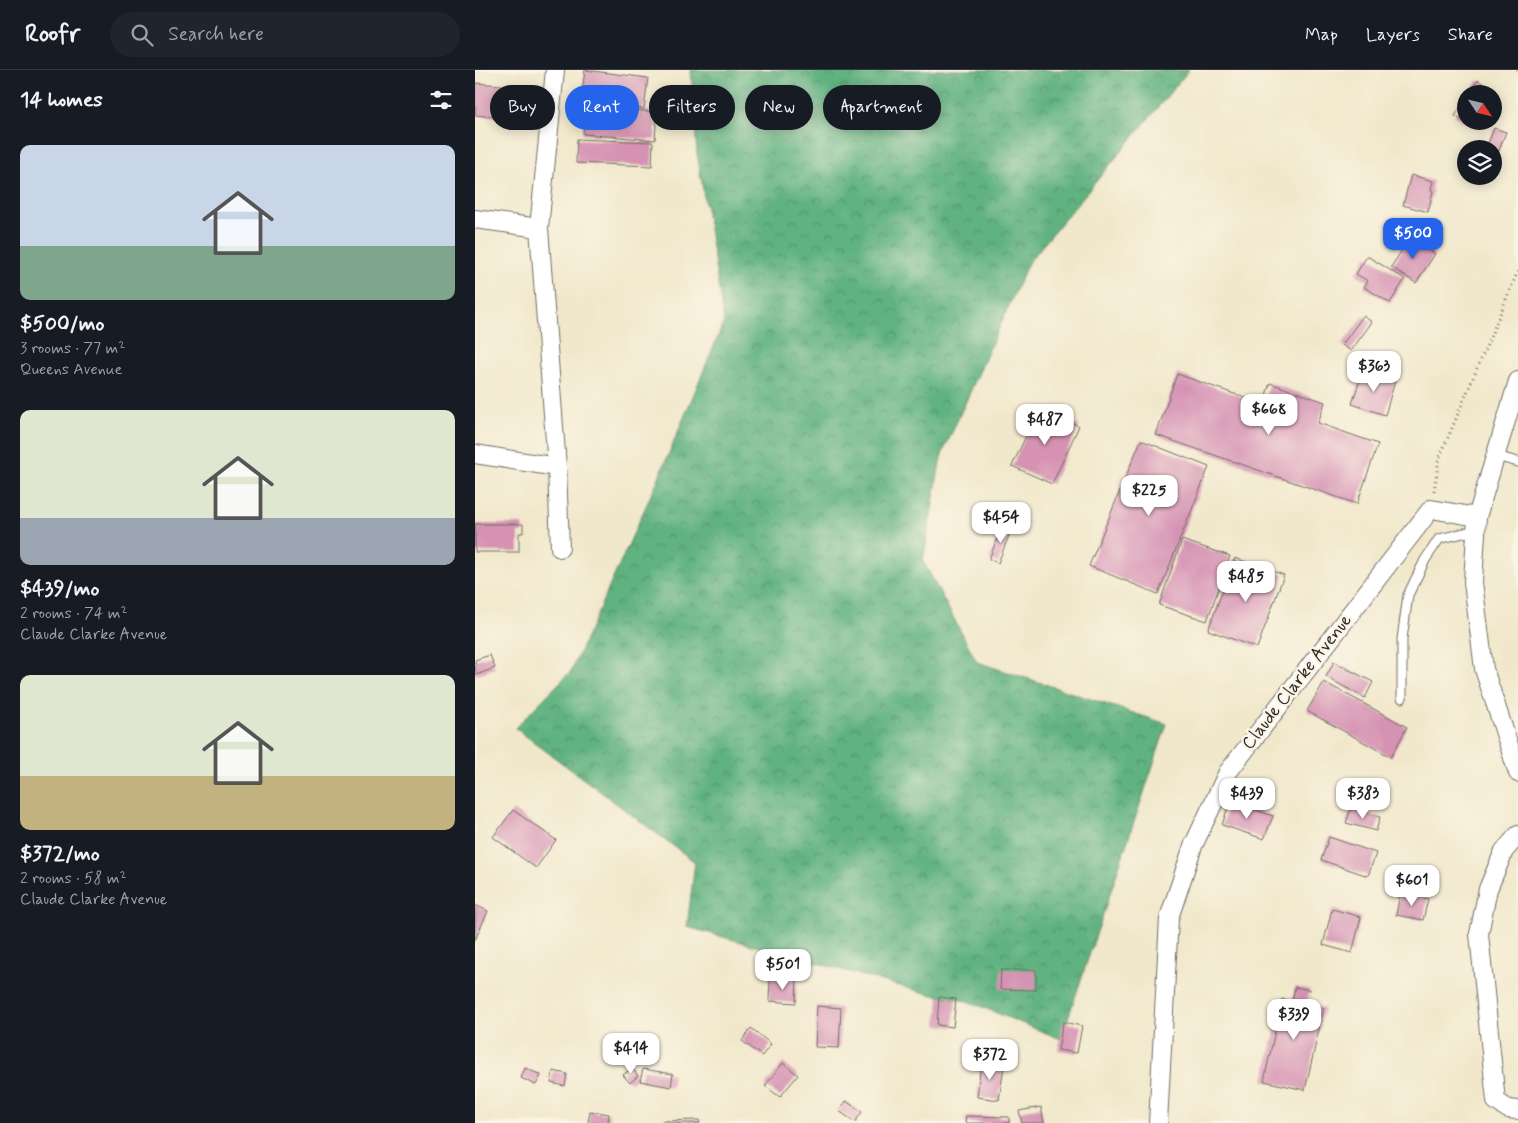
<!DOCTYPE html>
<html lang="en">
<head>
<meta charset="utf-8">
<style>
	body { margin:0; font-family:Mynerve,sans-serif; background:#20242c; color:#f1f3f6; height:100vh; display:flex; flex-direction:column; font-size:19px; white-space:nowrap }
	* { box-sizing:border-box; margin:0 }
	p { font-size:16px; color:#9ea1a6 }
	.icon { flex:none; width:28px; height:28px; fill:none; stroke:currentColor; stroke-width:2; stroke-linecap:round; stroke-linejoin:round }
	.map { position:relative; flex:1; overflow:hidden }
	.panel { display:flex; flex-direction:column; background:#171b24; width:475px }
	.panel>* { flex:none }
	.banner { position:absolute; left:15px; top:15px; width:475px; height:45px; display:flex; gap:10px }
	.needle { width:32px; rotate:125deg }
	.tools { position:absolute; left:982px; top:15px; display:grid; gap:10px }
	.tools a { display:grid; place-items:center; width:45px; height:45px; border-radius:50%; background:#171b24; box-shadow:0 2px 12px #0003; font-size:25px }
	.price { position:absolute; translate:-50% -42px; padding:0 11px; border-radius:10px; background:#fff; color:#222; font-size:16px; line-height:32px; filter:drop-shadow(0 1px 2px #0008) }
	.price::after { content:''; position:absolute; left:50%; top:30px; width:15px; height:11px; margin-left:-8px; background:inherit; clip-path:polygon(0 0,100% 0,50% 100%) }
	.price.selected { background:#2563eb; color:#fff }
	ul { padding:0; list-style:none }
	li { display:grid; align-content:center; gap:10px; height:265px; padding:0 20px }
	li span { display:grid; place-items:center; height:155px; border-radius:10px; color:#555 }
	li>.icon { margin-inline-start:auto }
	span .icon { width:90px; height:90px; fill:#fffc; stroke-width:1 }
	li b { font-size:21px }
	h2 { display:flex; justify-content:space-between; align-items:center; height:60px; padding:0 20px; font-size:21px }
	.chip { padding:0 18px; border-radius:22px; background:#171b24; box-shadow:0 2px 12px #0003; font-size:18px; line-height:45px }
	.chip.selected { background:#2563eb; color:#fff }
	header { display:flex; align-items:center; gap:30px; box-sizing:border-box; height:70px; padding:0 25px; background:#171b24; border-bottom:1px solid #363941 }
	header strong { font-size:24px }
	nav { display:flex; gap:28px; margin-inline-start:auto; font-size:18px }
	.search { width:350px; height:45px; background:#20242c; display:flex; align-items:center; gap:12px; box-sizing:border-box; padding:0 18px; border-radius:28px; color:#9ea1a6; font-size:19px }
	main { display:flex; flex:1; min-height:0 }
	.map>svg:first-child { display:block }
	.forest { fill:url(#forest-crowns); stroke:#466e56 }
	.building { fill:#d592b3 }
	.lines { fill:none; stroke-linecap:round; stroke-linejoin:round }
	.service-casing { stroke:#706d63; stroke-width:11 }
	.minor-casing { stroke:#706d63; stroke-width:20 }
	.path { stroke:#706d63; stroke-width:3; stroke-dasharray:1 4; stroke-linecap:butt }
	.service { stroke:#fff; stroke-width:9 }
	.minor { stroke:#fff; stroke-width:18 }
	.labels { text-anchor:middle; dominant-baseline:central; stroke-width:5; stroke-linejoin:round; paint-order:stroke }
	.street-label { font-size:18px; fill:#2b2b2b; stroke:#fcf5e5 }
</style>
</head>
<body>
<header>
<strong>Roofr</strong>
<div class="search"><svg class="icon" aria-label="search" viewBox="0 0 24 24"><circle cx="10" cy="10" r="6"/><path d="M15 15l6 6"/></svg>Search here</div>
<nav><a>Map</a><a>Layers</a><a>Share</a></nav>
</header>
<main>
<section class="panel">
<h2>14 homes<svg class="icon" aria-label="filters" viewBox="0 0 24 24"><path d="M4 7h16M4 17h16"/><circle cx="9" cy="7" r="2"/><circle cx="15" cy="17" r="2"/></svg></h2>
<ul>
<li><span style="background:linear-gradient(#c9d6e8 65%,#7fa58c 0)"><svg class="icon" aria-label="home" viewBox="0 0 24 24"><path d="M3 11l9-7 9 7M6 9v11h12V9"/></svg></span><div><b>$500/mo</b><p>3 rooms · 77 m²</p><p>Queens Avenue</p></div></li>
<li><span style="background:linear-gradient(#dfe7d0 70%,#9aa5b1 0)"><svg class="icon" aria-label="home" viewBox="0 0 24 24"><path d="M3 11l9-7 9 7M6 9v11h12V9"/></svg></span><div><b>$439/mo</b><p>2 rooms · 74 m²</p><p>Claude Clarke Avenue</p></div></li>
<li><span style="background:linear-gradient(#dfe7d0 65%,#c2b280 0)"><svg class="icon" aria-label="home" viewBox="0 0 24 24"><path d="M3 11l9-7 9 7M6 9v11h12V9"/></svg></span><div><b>$372/mo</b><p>2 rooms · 58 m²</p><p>Claude Clarke Avenue</p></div></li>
</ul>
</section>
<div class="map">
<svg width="1043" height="1053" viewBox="0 0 1043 1053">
	<defs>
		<pattern id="forest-crowns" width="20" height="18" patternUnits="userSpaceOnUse" patternTransform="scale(1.25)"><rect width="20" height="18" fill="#60b280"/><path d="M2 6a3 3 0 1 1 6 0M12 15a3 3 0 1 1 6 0" fill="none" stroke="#4f9169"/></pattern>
	</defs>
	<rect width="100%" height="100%" fill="#fcf5e5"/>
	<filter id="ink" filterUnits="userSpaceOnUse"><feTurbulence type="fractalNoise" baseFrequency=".02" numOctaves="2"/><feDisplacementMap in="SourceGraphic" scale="10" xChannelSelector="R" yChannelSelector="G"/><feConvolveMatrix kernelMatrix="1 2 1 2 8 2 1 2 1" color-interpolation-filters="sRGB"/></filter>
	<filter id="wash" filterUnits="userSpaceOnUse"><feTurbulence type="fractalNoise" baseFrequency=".0096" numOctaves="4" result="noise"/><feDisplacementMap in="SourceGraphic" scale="20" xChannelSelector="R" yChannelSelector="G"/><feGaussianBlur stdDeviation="1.12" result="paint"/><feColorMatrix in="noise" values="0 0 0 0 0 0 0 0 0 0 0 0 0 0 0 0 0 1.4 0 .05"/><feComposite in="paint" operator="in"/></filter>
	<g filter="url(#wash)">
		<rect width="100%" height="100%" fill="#f1e8cc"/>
		<path class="forest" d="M216,0H714L553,193L466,387L448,491L502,592L692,654L586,969L492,931L454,924L212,857L220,792L40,658L96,601L181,414L249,252L222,83Z"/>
		<g id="blocks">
			<path class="building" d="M110,0L173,8L169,39L106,31Z
				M1003,10L1014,18L1010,24H994Z
				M0,13L52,17L50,50L0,45Z
				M991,28V53L980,46Z
				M110,36L182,42L180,70L108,64Z
				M1019,58L1031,62L1019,93V79H1011Z
				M102,69L178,72L177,96L101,93Z
				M936,105L958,111L956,120L958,121L953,142L928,135Z
				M935,168L960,184L941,213L916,197Z
				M892,186L930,209L915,233L889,217L893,211L881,204Z
				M888,246L897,252L876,281L867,275Z
				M888,300L920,311L910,345L877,334Z
				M702,304L788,334L795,313L850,332L843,353L903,374L882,434L681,365Z
				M564,338L604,356L577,414L537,396Z
				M666,370L734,397L683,524L614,496Z
				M0,454H48V463H44V482H0Z
				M528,454L537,458L523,493L514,489Z
				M707,470L755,486L732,551L684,535Z
				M760,488L809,505L782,578L733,560Z
				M15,585L20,598L1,605L0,590Z
				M859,592L898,612L890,628L851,607Z
				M849,612L932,657L916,687L832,641Z
				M755,731L798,746L789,769L747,755Z
				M876,738L905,747L901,761L871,753Z
				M38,740L81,770L61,798L18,767Z
				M854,767L901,783L893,806L846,790Z
				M925,824L953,829L948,850L921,845Z
				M0,835L13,841L0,870Z
				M857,839L886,847L877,883L848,875Z
				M526,900H561V920L525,919Z
				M295,908L322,910L321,933L294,931Z
				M820,917L835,920L832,934L849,938L830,1020L789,1011L807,929L817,931Z
				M464,927L481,929L478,957L462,955Z
				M342,936L366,938L364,978L340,977Z
				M588,952L607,956L602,983L583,980Z
				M276,958L296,974L287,986L267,971Z
				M308,993L323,1005L305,1027L290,1016Z
				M506,993L529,996L524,1030L502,1027Z
				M50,998L66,1005L61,1015L46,1008Z
				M157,998L163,1006L155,1013L148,1005Z
				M168,999L198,1004L196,1017L165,1011Z
				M78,1001L92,1004L90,1016L76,1013Z
				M371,1031L387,1042L380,1052L364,1041Z
				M566,1037L569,1053H547L544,1041Z
				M115,1041L134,1044L133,1053H113Z
				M491,1046L534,1047V1053H490Z
				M224,1050L225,1053H187V1051Z"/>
		</g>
	</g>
	<g filter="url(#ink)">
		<use href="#blocks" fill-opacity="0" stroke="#706d63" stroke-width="1"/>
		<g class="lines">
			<g class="service-casing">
				<path id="service" d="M1021,386L1043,392
					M927,628V569L933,525L950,490L964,469L1001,460"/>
			</g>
			<g class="minor-casing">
				<path id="minor" d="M80,0L64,158L82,397L85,478
					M0,149L64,158
					M1043,311L1002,447L998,512L1009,599L1043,703
					M0,384L82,397
					M1043,765L1029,781L1013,819L1004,864L1021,1031L1033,1039L1043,1040
					M683,1053L694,848L718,776L753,702L956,439L1002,447"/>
			</g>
			<path class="path" d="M1042,0L1043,1
				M959,421L964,389L1043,201"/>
			<use href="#service" class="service"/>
			<use href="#minor" class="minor"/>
		</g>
	</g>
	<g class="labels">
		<g class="street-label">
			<text transform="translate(822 612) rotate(-52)">Claude Clarke Avenue</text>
		</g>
	</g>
</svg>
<div class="tools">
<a><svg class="needle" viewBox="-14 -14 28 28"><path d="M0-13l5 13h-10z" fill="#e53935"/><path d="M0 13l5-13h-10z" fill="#9ea1a6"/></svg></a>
<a><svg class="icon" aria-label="layers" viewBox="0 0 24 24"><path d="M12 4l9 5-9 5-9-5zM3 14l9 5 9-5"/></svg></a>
</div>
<b class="price selected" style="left:938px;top:190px">$500</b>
<b class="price" style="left:899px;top:323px">$363</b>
<b class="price" style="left:794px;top:366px">$668</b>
<b class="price" style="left:570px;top:376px">$487</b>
<b class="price" style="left:674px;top:447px">$225</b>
<b class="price" style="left:526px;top:474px">$454</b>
<b class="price" style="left:771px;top:533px">$485</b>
<b class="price" style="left:772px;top:750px">$439</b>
<b class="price" style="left:888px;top:750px">$383</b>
<b class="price" style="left:937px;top:837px">$601</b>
<b class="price" style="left:308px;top:921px">$501</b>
<b class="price" style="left:819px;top:971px">$339</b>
<b class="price" style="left:156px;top:1005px">$414</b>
<b class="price" style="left:515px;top:1011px">$372</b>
<div class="banner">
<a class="chip">Buy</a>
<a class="chip selected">Rent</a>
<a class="chip">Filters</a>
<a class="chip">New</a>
<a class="chip">Apartment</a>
</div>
</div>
</main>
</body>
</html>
